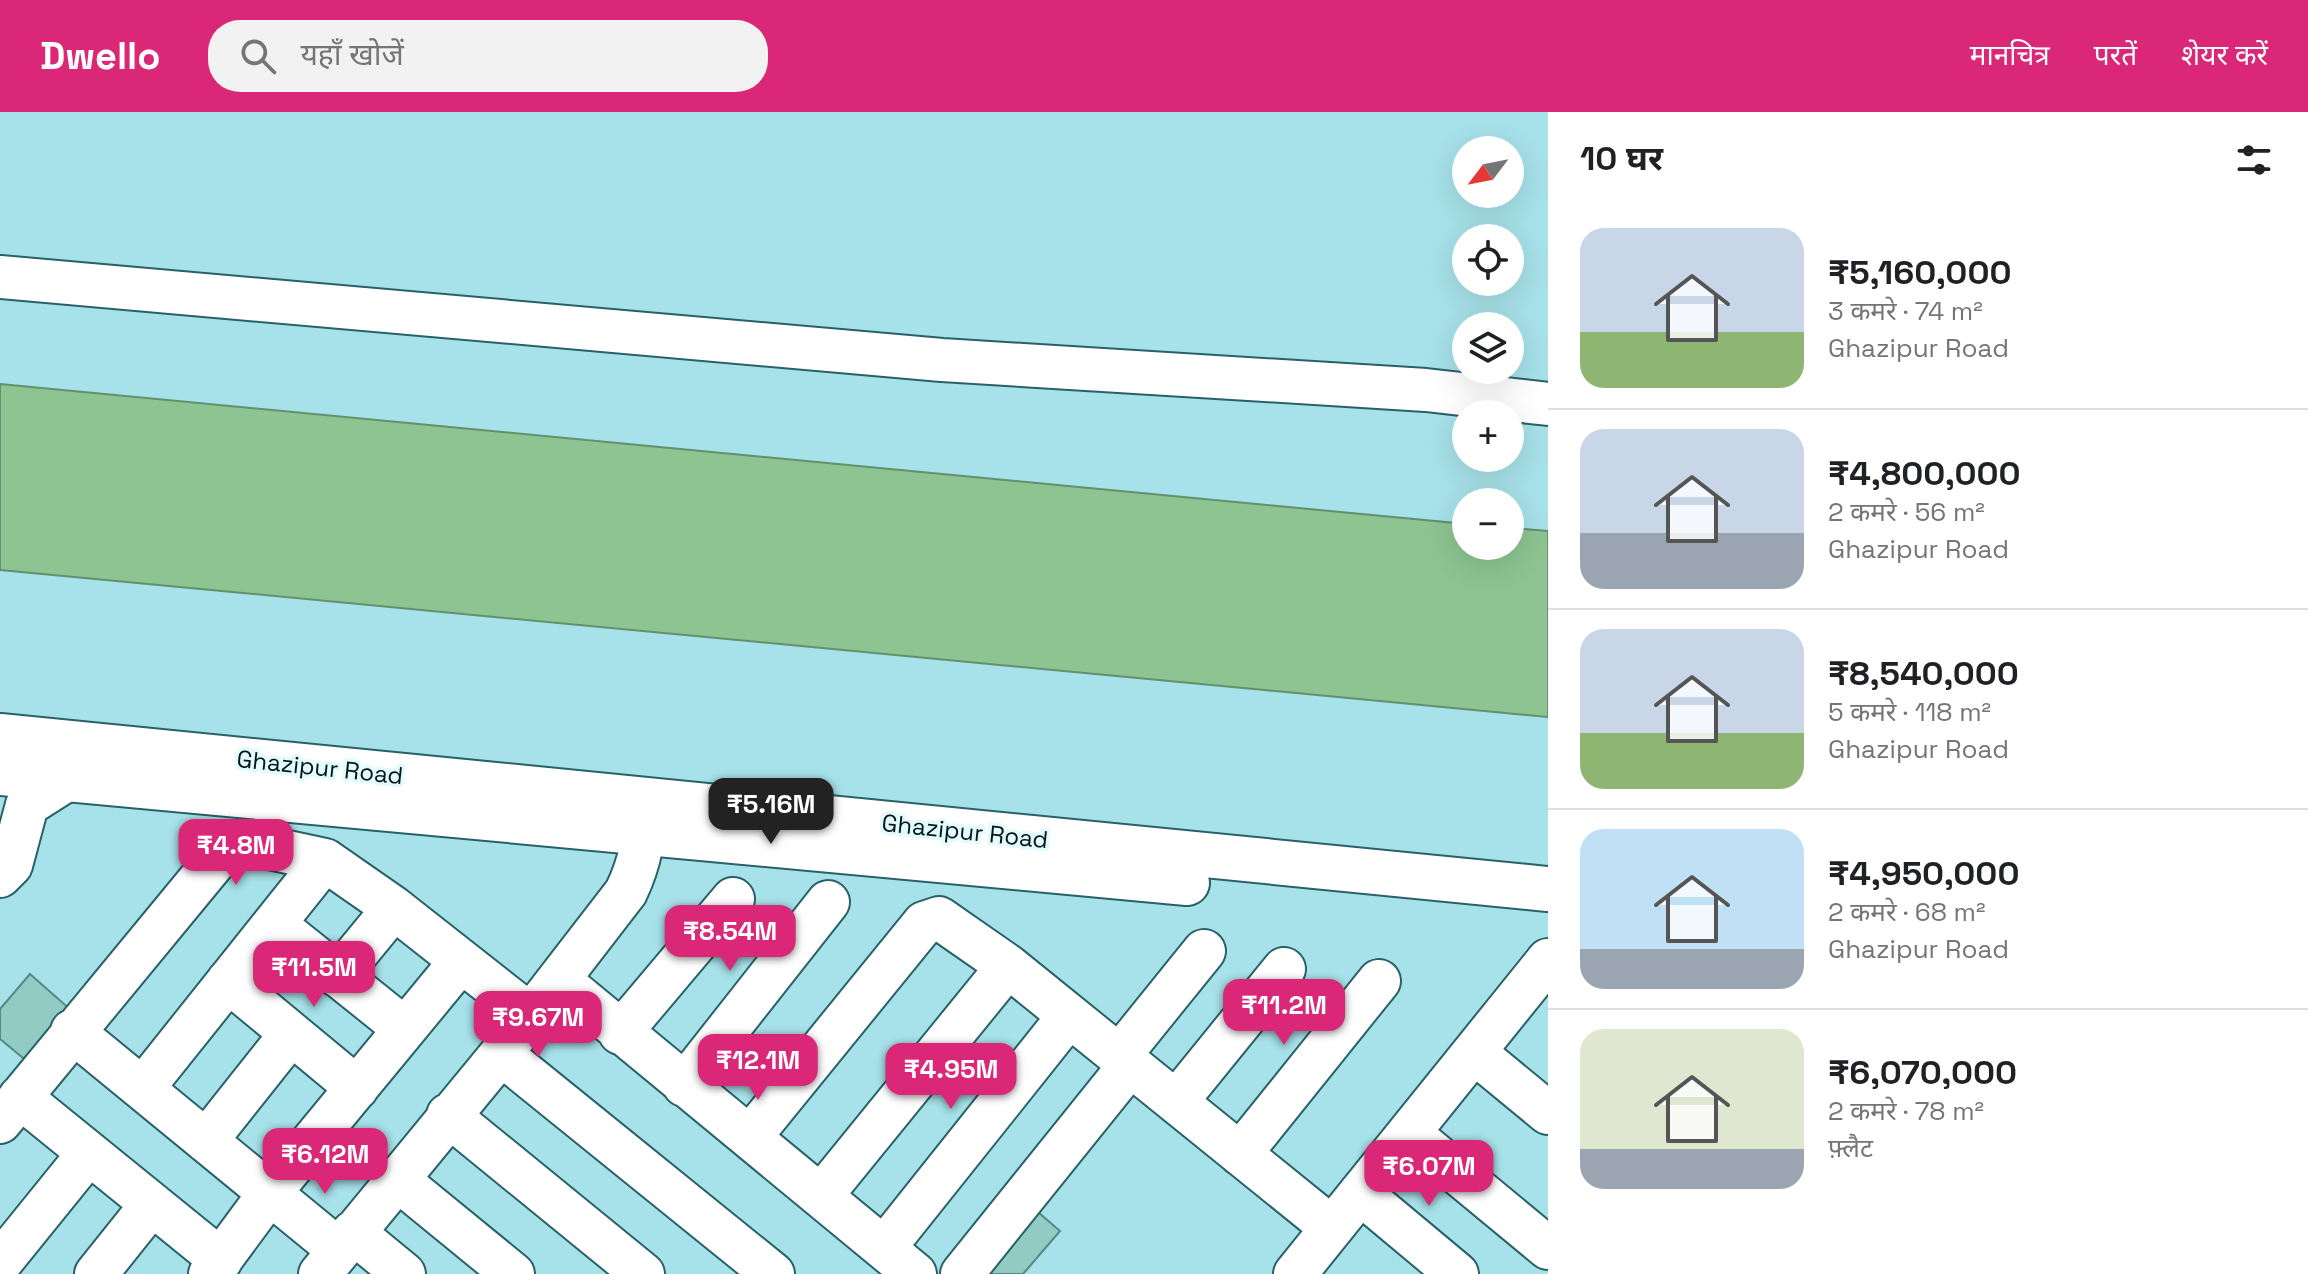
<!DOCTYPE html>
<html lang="hi">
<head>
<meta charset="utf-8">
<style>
	body { margin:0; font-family:"Space Grotesk","Noto Sans Devanagari",sans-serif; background:#f2f2f2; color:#202124; height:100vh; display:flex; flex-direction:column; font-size:30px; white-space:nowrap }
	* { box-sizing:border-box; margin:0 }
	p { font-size:26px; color:#757577 }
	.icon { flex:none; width:44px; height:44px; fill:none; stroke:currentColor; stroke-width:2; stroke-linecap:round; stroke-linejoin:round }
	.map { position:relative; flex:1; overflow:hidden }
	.side { display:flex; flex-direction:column; background:#fff; width:760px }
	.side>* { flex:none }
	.needle { width:52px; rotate:238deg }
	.buttons { position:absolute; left:1452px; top:24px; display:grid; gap:16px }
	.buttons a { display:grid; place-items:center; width:72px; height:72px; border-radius:50%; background:#fff; box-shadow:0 8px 32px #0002; font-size:40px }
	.price { position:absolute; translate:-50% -68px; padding:0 18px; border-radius:16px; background:#db2777; color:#fff; font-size:26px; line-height:52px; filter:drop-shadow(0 2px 4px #0008) }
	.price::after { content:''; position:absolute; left:50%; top:48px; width:24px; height:18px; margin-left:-12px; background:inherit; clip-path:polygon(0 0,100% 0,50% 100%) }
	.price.current { background:#222; color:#fff }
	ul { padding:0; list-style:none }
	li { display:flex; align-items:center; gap:24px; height:200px; padding:0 32px }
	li+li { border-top:2px solid #e0e0e0 }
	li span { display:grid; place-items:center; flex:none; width:224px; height:160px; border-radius:24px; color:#555 }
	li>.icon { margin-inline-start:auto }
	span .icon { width:96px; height:96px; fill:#fffc; stroke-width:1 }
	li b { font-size:34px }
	h2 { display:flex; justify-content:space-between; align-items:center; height:96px; padding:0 32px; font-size:34px }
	header { display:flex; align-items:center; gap:48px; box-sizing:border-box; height:112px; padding:0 40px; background:#db2777; color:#fff }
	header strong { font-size:38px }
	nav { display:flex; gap:44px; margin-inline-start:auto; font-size:28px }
	.search { width:560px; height:72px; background:#f2f2f2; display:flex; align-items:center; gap:20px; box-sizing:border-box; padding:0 28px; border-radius:32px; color:#757577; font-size:30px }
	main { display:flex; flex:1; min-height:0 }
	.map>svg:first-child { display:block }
	.water { fill:#8dc491; stroke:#63906d; stroke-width:2 }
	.building { fill:#92cbc4; stroke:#538a84; stroke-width:2 }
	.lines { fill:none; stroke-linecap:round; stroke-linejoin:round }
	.minor-casing { stroke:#296168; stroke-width:46 }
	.major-casing { stroke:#296168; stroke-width:48 }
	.minor { stroke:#fff; stroke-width:42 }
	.major { stroke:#fff; stroke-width:44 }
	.labels { text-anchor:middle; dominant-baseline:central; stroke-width:7; stroke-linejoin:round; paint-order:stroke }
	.street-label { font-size:24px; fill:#011619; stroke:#e4fbfe }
</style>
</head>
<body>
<header>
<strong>Dwello</strong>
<div class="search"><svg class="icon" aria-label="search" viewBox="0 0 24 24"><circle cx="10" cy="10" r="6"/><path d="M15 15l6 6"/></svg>यहाँ खोजें</div>
<nav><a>मानचित्र</a><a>परतें</a><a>शेयर करें</a></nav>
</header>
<main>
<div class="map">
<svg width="1548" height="1162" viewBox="0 0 1548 1162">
	<rect width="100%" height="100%" fill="#a7e1e9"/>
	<path class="water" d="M0,272L1466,412V434H1510V416L1548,419V605L0,458Z"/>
	<path class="building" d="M30,862L72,899L28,950L0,927V897Z
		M1038,1100L1060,1119L1023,1162H986Z"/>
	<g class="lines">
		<g class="minor-casing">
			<path id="minor" d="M0,165L942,248L1426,278L1548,292
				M0,764L11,753L27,693L68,667
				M274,812L405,917
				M338,864L394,796
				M559,868L915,1162
				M228,869L357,976
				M72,919L339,1138
				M620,921L733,787
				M1474,940L1548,1001
				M501,942L773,1162
				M1120,943L1204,839
				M684,973L828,790
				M143,976L325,748
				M20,985L221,1148
				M1176,990L1284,857
				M448,1003L643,1162
				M0,1010L225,737L241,730L325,748L394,796L530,903
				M1409,1021L1548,1136
				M750,1025L924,811L939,806L1008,854L1332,1116
				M206,1029L291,922
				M1240,1042L1379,869
				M398,1068L513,1162
				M1360,1081L1457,1162
				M821,1084L1008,854
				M353,1120L404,1162
				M884,1136L1069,904
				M0,1151L89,1041
				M96,1162L152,1092
				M210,1162L269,1082L461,849
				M320,1162L501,942L626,780C641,749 645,722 645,687
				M962,1162L1130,953
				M1295,1162L1548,848"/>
		</g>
		<g class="major-casing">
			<path id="major" d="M0,624L1548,777
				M0,661L1187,771"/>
		</g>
		<use href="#minor" class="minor"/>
		<use href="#major" class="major"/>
	</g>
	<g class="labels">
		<g class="street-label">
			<text transform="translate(320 655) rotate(6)">Ghazipur Road</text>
			<text transform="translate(965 719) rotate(6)">Ghazipur Road</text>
		</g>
	</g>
</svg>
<div class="buttons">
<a><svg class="needle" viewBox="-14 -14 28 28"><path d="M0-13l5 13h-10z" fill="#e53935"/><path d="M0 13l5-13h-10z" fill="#757577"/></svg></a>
<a><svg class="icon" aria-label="locate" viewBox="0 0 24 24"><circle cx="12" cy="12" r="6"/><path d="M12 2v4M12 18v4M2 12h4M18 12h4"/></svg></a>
<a><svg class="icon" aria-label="layers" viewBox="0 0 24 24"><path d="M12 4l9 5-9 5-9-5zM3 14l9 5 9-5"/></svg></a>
<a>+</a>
<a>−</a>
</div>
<b class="price current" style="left:771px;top:734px">₹5.16M</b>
<b class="price" style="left:236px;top:775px">₹4.8M</b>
<b class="price" style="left:730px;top:861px">₹8.54M</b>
<b class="price" style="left:314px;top:897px">₹11.5M</b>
<b class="price" style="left:1284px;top:935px">₹11.2M</b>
<b class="price" style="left:538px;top:947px">₹9.67M</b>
<b class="price" style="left:758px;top:990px">₹12.1M</b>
<b class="price" style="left:951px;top:999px">₹4.95M</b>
<b class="price" style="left:325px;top:1084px">₹6.12M</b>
<b class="price" style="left:1429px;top:1096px">₹6.07M</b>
</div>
<section class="side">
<h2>10 घर<svg class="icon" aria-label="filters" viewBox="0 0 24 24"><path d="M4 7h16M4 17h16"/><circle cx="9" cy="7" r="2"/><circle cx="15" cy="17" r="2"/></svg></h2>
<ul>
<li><span style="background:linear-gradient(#c9d6e8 65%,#8fb573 0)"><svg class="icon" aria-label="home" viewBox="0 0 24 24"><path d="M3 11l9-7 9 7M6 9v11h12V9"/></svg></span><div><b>₹5,160,000</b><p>3 कमरे · 74 m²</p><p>Ghazipur Road</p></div></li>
<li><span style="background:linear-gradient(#c9d6e8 65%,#9aa5b1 0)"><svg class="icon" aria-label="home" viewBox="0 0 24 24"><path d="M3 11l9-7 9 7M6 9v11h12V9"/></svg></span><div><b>₹4,800,000</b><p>2 कमरे · 56 m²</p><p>Ghazipur Road</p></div></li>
<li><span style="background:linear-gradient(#c9d6e8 65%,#8fb573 0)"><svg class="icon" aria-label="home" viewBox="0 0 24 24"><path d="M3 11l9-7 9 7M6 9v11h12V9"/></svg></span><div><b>₹8,540,000</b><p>5 कमरे · 118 m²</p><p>Ghazipur Road</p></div></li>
<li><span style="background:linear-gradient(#bfe0f5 75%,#9aa5b1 0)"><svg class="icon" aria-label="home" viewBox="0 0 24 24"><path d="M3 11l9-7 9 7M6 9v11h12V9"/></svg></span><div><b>₹4,950,000</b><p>2 कमरे · 68 m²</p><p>Ghazipur Road</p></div></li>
<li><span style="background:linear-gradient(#dfe7d0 75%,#9aa5b1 0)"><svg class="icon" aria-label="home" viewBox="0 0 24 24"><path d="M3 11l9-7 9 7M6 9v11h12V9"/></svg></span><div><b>₹6,070,000</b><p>2 कमरे · 78 m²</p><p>फ़्लैट</p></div></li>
</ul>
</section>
</main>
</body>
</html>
